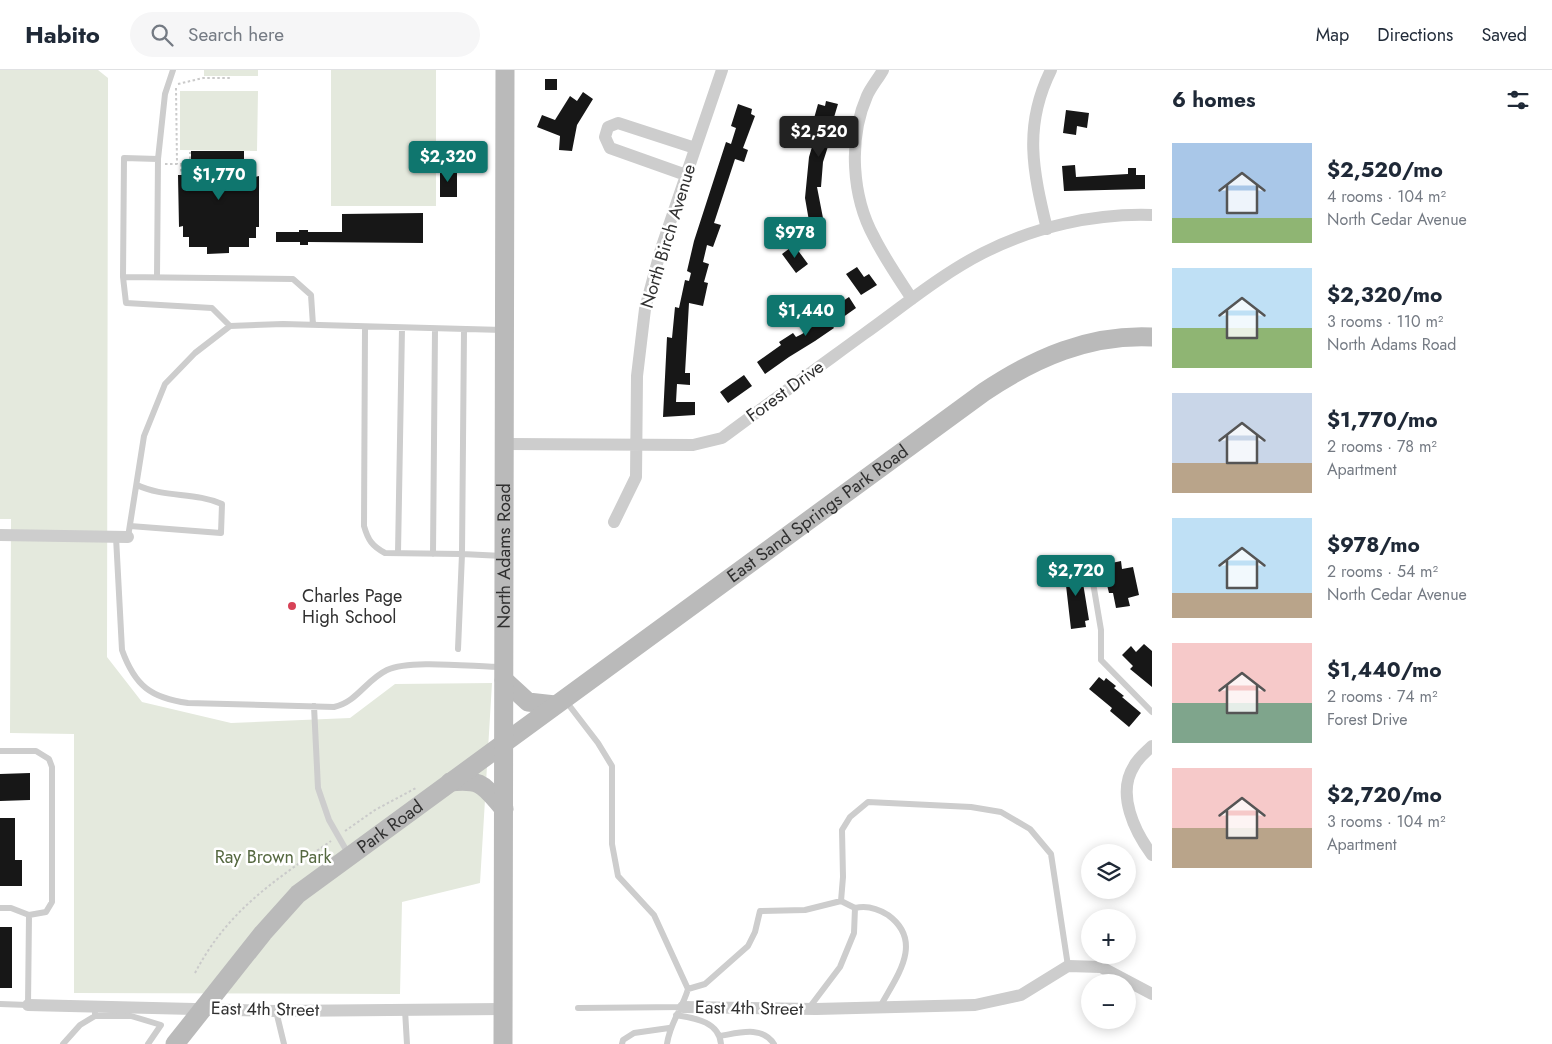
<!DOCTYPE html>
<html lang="en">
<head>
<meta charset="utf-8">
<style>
	body { margin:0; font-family:Jost,sans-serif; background:#f6f6f7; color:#1f2937; height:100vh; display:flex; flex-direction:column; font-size:19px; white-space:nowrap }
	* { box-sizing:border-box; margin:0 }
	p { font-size:16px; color:#747a83 }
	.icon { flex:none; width:28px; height:28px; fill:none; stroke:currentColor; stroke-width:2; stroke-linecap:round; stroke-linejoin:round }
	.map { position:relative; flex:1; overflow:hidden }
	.details { display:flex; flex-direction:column; background:#fff; width:400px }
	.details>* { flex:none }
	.tools { position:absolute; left:1081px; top:774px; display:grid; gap:10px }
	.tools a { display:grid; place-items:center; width:55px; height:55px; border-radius:50%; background:#fff; box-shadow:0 2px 12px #0003; font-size:25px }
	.price { position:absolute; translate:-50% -42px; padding:0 11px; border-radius:5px; background:#0f766e; color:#fff; font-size:16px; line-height:32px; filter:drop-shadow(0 1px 2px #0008) }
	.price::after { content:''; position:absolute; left:50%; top:30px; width:15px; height:11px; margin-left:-8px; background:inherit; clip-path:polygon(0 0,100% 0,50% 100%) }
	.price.on { background:#222; color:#fff }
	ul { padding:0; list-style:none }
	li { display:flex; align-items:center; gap:15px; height:125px; padding:0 20px }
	li span { display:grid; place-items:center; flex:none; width:140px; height:100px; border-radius:0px; color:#555 }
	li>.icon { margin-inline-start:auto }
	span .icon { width:60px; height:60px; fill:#fffc; stroke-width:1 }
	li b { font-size:21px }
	h2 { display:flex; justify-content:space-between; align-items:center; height:60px; padding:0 20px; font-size:21px }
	header { display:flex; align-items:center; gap:30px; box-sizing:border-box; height:70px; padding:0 25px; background:#fff; border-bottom:1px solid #e0e1e3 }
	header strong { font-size:24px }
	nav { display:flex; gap:28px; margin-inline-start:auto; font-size:18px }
	.search { width:350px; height:45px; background:#f6f6f7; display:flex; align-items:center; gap:12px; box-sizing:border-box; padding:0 18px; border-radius:28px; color:#747a83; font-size:19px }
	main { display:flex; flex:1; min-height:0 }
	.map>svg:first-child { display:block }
	.green { fill:#e4e9dd }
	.building { fill:#171717 }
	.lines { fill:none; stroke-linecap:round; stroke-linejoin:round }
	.path { stroke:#cacaca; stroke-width:2; stroke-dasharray:2.5 2.5; stroke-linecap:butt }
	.lane { stroke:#cdcdcd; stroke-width:6 }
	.street { stroke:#cdcdcd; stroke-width:12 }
	.secondary { stroke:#bababa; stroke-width:19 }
	.poi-dot { fill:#d74257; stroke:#fff; stroke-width:2 }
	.labels { text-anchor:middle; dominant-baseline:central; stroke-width:5; stroke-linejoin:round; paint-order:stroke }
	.street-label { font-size:18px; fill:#303030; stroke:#fff }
	.poi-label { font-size:18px; fill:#303030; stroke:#fff; text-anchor:start }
	.park-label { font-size:18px; fill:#566941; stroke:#fff }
</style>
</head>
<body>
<header>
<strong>Habito</strong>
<div class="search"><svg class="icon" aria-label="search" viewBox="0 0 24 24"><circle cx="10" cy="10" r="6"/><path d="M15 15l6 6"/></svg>Search here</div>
<nav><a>Map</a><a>Directions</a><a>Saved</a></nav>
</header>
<main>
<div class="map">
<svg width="1152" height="974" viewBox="0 0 1152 974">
	<rect width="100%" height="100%" fill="#fff"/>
	<path class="green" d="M0,0H98L108,8L107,587L142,632L231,653L350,648L395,614L492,613L480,813L402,832L400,924L74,923V664L10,663L11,449H0Z
		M204,0H258V6H204Z
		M331,0H436V136H331Z
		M180,21H258L257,81L180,80Z"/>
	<path class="building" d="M545,9H557V20H545Z
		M583,22L593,29L577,55L572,81L559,80L560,66L537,57L542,45L555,50L570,26L577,31Z
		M826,31L838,34L829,64H832L823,92L821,117H817L823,148L809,151L805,128L809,87L819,53L813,52L818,34L825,36Z
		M738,34L752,39L751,44L755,46L743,78L748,80L744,92L735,89L714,153L721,155L713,177L707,175L703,192L709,194L704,212L708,213L703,236L689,233L685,303H690V315L677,314L676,332H695V345L663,347L667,267L672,268L675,237L679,238L685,210L689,211L691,203L687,201L694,171L726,72L731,74L736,58L731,56Z
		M1066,40L1089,43L1087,58L1077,56L1076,65L1063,63Z
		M191,81H244V96H254L255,107L259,106V157H256V168H249V177H229V183L207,184V177H189V167H183V156L179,157L178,105H183L182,95H191Z
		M1075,95L1076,107L1128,104V98H1136V105H1145V119L1064,121L1062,96Z
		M440,98L457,99V127H440Z
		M423,143V173L308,172V175H300V172H276V162H299V160H308V162H342V144Z
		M794,175L808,194L796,203L782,184Z
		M857,197L864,207L869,204L877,215L861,225L846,204Z
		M849,227L856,238L832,255L834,258L815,271L789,287L765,304L757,292L781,275L779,272L793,263L796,267L802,264L831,243L829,240Z
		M744,305L752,316L728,333L720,322Z
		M1121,491L1122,499L1133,497L1139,525L1128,528L1130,536L1116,538L1113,523H1109L1106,511L1111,510L1107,494Z
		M1079,496L1080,501H1083L1085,512L1083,513L1089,550L1085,551L1086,557L1071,559L1064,498Z
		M1144,574L1152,581V617L1130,599L1133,596L1122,585L1131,576L1136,582Z
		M1099,607L1104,611L1106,608L1116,616L1114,618L1124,626L1122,627L1141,643L1129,657L1110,641L1112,638L1089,619Z
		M30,703V730L0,731V704Z
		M0,748H15V790H22V816H0Z
		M0,857H12V918H0Z"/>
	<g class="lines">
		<path class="path" d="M178,14L203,8H230V6
			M176,18L177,94
			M165,94H190V82
			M181,94V104
			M345,761L375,740L416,718
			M195,903C228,840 274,811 331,771"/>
		<path class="lane" d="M158,89L165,24L173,0
			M123,207L124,88L158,89L157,207
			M230,256L212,238L126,233L123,207L293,209L311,225L313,255
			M365,257L364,456C368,470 372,476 385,483L462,484L464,261
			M130,456L221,463L222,434C195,422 164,428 137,415
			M116,467L122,580C135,616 151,628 188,633L334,637C357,632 366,610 387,600C411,589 474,597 503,597
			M128,467L144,366L165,314L195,283L230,256L283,254L503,260
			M398,483L402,258
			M433,484L435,259
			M1089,489L1101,560V590L1152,642
			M458,579L462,484L503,486
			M565,630L598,673L612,696V774L618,806L654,845L688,919C682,940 670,952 667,974
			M314,636L318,718L329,750L349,785
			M0,681H36L49,689L52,697V832L46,842L29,845
			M0,838H11L29,845L28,935L0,934
			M855,838C867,835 877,838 888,845C925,872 896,907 880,937
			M688,919L705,914L748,876L755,862L760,841L805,840L841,831L843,807L842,760L850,747L868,732L971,737L1001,742L1030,759L1051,784L1068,896
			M578,938L683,937
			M809,938L840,897L854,863L855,838L841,831
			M405,940L407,974
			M276,941L284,974
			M676,945C694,948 719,951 721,974
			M95,946H131L161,955L148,974
			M720,966C738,963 762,955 774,974
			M63,974L80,955L95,946V943
			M622,974L623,970L634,963L669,958"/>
		<path class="street" d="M883,0C878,9 871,17 867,26C848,69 852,127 874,167C885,189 899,209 912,229
			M686,105L610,78L605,67L608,57L618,53L695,78
			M1047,159C1033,101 1023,56 1051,0
			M505,374L693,375L722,368C769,333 816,299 864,264C902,237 940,205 983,183C1034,157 1095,143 1152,145
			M614,452L636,407L637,306L645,239L661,179L722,0
			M0,465L128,467
			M1152,676C1146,682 1138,688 1134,696C1116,724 1135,762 1152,785
			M28,935L276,941L503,939
			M683,937L816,939L975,935L1021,925L1068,896L1101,897L1152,924"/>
		<g class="secondary">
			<path d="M504,610L528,632L555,635"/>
			<path d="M450,712C483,709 483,715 504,739"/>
			<path id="s1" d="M175,974L263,863L298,824L984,322C1035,288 1089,264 1152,267"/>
			<path id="s2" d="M503,974L505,0"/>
		</g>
	</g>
	<circle class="poi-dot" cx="292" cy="536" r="5"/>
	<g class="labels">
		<g class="street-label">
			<text transform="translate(668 166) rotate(-73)">North Birch Avenue</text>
			<text transform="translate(785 321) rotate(-36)">Forest Drive</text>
			<text stroke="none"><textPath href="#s1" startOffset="838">East Sand Springs Park Road</textPath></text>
			<text stroke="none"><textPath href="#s2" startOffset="488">North Adams Road</textPath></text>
			<text stroke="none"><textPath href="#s1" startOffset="308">Park Road</textPath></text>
			<text transform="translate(749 938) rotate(1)">East 4th Street</text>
			<text transform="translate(265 939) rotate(1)">East 4th Street</text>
		</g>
		<g class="poi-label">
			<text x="302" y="526">Charles Page<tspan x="302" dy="21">High School</tspan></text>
		</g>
		<g class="park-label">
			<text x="273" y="787">Ray Brown Park</text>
		</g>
	</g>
</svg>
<div class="tools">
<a><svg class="icon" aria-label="layers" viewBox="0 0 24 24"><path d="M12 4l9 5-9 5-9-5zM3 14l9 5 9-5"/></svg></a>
<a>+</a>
<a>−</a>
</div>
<b class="price on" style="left:819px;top:88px">$2,520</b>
<b class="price" style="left:448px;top:113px">$2,320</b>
<b class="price" style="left:219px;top:131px">$1,770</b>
<b class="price" style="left:795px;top:189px">$978</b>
<b class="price" style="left:806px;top:267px">$1,440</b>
<b class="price" style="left:1076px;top:527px">$2,720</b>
</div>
<section class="details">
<h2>6 homes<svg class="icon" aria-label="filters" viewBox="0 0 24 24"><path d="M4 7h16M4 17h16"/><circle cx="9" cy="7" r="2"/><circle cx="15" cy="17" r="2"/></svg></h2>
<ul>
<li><span style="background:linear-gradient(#a9c7e8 75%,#8fb573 0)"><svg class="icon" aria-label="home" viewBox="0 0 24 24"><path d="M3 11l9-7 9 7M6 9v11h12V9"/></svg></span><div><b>$2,520/mo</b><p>4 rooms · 104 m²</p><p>North Cedar Avenue</p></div></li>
<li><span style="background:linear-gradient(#bfe0f5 60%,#8fb573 0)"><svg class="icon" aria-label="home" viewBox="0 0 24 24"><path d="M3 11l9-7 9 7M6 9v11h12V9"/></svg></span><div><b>$2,320/mo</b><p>3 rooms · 110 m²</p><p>North Adams Road</p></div></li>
<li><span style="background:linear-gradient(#c9d6e8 70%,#b9a48a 0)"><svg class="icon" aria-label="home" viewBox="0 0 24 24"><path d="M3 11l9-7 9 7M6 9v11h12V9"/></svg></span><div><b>$1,770/mo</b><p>2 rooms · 78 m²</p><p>Apartment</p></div></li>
<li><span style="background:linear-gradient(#bfe0f5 75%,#b9a48a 0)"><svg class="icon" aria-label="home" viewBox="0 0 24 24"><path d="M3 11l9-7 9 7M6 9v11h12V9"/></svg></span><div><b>$978/mo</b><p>2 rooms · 54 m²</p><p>North Cedar Avenue</p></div></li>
<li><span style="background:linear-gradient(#f6c9c9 60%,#7fa58c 0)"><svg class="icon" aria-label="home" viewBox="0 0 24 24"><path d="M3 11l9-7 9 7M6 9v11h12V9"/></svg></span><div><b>$1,440/mo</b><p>2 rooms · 74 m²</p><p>Forest Drive</p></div></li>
<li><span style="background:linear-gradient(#f6c9c9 60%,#b9a48a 0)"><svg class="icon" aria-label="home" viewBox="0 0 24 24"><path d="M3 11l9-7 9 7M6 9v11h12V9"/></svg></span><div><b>$2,720/mo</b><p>3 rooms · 104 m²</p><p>Apartment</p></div></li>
</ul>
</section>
</main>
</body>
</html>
